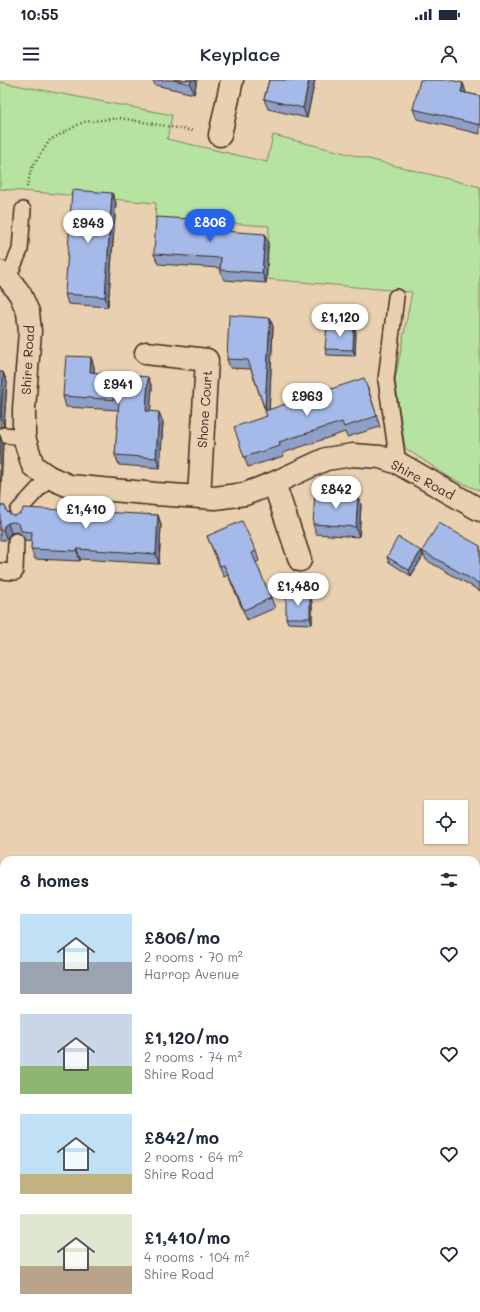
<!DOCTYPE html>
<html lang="en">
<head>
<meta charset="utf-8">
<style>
	body { margin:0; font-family:Mali,sans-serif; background:#f2f2f3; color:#1f2937; height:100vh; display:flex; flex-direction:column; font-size:15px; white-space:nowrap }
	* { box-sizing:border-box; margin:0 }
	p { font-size:13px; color:#747a83 }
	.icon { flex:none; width:22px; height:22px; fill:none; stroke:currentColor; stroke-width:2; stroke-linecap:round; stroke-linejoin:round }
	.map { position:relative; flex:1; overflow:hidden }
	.drawer { position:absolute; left:0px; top:776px; width:480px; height:456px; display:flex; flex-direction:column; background:#fff; border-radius:12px 12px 0 0; box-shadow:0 1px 3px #0004 }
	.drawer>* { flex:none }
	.buttons { position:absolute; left:424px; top:720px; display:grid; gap:8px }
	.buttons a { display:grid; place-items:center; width:44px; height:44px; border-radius:0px; background:#fff; box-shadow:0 1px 3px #0004; font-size:20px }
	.price { position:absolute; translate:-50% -34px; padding:0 9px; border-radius:14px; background:#fff; color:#222; font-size:13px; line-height:26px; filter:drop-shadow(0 1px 2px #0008) }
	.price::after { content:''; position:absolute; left:50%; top:24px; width:12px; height:9px; margin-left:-6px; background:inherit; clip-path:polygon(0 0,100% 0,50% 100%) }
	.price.current { background:#2563eb; color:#fff }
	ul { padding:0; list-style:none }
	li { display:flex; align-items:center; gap:12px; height:100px; padding:0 20px }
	li span { display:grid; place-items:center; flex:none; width:112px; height:80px; border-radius:0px; color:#555 }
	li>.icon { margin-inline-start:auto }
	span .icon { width:48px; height:48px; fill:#fffc; stroke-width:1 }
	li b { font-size:17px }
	h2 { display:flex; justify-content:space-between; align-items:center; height:48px; padding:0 20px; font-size:17px }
	.status { display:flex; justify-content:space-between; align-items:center; height:28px; padding:0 20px; background:#fff; direction:ltr }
	.status svg { height:11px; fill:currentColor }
	header { display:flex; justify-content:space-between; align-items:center; height:52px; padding:0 20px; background:#fff; font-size:18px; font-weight:600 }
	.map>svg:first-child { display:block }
	.green { fill:#b7e3a0; stroke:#79865f }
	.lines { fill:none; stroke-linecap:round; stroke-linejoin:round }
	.lane-casing { stroke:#3b2a1e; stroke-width:18 }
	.street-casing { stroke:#3b2a1e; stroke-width:25 }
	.path { stroke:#3b2a1e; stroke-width:2.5; stroke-dasharray:1 3; stroke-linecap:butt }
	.lane { stroke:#e8d0b0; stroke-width:15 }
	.street { stroke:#e8d0b0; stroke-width:22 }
	.wall { fill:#8ea0c8; stroke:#3b2a1e }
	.shaded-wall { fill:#7482a2; stroke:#3b2a1e }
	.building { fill:#a5bae8; stroke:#3b2a1e }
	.labels { text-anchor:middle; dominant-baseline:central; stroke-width:3; stroke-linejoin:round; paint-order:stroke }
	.street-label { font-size:13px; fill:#3b2a1e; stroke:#e8d0b0 }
</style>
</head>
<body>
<div class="status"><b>10:55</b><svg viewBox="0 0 49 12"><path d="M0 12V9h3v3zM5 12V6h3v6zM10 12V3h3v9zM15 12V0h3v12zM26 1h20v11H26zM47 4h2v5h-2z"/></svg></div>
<header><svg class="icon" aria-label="menu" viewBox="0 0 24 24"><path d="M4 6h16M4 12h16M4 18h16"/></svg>Keyplace<svg class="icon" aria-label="person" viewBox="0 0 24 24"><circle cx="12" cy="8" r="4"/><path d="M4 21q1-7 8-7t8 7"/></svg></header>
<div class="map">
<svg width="480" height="1232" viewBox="0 0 480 1232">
	<rect width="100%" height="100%" fill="#e8d0b0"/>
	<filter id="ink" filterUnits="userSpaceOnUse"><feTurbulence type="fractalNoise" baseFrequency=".025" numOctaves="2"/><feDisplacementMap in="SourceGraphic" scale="8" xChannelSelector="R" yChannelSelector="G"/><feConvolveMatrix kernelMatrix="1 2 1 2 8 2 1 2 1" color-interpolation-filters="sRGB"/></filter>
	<g filter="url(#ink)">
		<path class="green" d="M0,2L172,35L167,59L267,82L273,55L480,107V411L449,397L405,368L395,300L412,212L267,199L269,146L155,138L156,123L0,109Z"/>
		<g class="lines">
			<g class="lane-casing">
				<path id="lane" d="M8,198L20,170L23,130
					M396,217L386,300L398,383
					M4,355L24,357
					M18,437V431L49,397
					M0,491L15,492L16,461"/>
			</g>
			<g class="street-casing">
				<path id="street" d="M220,55L232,0
					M0,192L8,198L20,214L28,232L30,251L24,329V357L33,386L49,397L69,406L156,414L215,418L245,414L274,403L326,379L353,375L380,377L398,383L480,430
					M146,273L207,280L199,417
					M274,403L300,480"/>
			</g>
			<path class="path" d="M27,107L31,89L50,60L83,42L120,38L194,51"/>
			<use href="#lane" class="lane"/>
			<use href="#street" class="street"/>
		</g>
		<path class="wall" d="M153,0H197L194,14L155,5Z
			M269,0H315L307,38L268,29L264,19Z
			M463,3L466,13L480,16V54L417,39L413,29Z
			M112,113L116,123L108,227L68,224L65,214Z
			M227,151L268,164L266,203L224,200L220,190V188L158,184L154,174Z
			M270,238L273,247L269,330L368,308L380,347L347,357L345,352L283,373L284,376L248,387L244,377L267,336L251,289L230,288L227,279Z
			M356,252L355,276L327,275L325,269Z
			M91,277L94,287V293L152,307L150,331L163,342L160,388L119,385L115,375L119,330L66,327L63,316Z
			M0,292H3L7,302L4,346L0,347Z
			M0,355L3,364L0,426H5L7,432L10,434L14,436L158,435L161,445L159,484L80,479V481L35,479L31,469L32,462L25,461L23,456L21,454L17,452L11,453L8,457L7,460H0Z
			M358,415L361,425L359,457L316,454L313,444Z
			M207,456L256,471L259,481L256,483L271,518L275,528L247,540L228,495L224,497Z
			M480,466V511L426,480L422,471Z
			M421,471L423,476L411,496L389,482L387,477Z
			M312,522V544L288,543L286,538Z"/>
		<path class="shaded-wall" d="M191,0H197L194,14L190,4Z
			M309,0H315L307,38L303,28Z
			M463,3L466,13L461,12Z
			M112,113L116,123L108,227L105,217Z
			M223,141L227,151L226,161L223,151Z
			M265,154L268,164L266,203L262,193Z
			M270,238L273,247L269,336L265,327Z
			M354,246L356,252L355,276L353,270Z
			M91,277L94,287V303L90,292Z
			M3,292L7,302L4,346L1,336Z
			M148,297L152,307L150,341L146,331Z
			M159,332L163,342L160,388L156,378Z
			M0,355L3,364L0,430Z
			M358,415L361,425L359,457L356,447Z
			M158,435L161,445L159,484L156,474Z
			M8,443L11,453L8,457L7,460L3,450L4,446Z
			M77,469L80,479V481L77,471Z
			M421,471L423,476L411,496L409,490Z
			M310,516L312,522V544L310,538Z"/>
		<path class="building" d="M174,0H191L190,4Z
			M269,0H309L303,28L264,19Z
			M420,0H450L463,3L461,12L480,16V45L413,29Z
			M72,110L112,113L105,217L65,214Z
			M156,137L223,141V151L265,154L262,193L220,190L221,178L154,174Z
			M229,235L270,238L265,327H264L248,280L227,279Z
			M327,245L354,246L353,270L325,269Z
			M66,276L91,277L90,292L148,297L146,331L159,332L156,378L115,375L119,320L63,316Z
			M0,292H3L1,336H0Z
			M364,298L377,336L344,347L342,342L279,362L280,366L244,377L234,347L267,336L265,331Z
			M315,413L358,415L356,447L313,444Z
			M0,426H5L7,432L10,434L14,436L19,434L22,432L23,428L158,435L156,474L77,469V471L31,469L32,452L21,451L20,446L17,443L13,442L8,443L4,446L3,450H0Z
			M242,441L256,471L252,473L271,518L244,530L224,485L220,486L207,456Z
			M439,443L480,466V504L422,471Z
			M398,457L421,471L409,490L387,477Z
			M286,516H310V538H286Z"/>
	</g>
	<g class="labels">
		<g class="street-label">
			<text transform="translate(27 280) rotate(-87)">Shire Road</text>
			<text transform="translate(204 329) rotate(-86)">Shone Court</text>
			<text transform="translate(423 399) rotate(28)">Shire Road</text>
		</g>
	</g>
</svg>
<div class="buttons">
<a><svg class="icon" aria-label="locate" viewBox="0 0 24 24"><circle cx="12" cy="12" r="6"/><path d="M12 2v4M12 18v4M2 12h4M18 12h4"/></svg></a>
</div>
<b class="price current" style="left:210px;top:163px">£806</b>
<b class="price" style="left:88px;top:164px">£943</b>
<b class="price" style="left:340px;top:258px">£1,120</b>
<b class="price" style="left:118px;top:325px">£941</b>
<b class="price" style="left:307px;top:337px">£963</b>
<b class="price" style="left:336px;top:430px">£842</b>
<b class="price" style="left:86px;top:450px">£1,410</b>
<b class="price" style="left:298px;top:527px">£1,480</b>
<section class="drawer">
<h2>8 homes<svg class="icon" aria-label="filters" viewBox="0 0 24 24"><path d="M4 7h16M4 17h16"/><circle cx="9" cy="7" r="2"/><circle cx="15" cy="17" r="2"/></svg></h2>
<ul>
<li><span style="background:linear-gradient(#bfe0f5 60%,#9aa5b1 0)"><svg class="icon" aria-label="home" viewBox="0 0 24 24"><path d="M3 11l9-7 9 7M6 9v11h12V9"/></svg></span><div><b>£806/mo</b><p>2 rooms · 70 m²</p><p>Harrop Avenue</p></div><svg class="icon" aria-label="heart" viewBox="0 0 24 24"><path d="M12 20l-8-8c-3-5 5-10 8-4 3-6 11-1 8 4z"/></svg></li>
<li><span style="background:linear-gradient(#c9d6e8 65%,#8fb573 0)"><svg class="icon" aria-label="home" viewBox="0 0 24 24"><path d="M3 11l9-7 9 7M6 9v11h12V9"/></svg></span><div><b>£1,120/mo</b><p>2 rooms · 74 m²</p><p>Shire Road</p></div><svg class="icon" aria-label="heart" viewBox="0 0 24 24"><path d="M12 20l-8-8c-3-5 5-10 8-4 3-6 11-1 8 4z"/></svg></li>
<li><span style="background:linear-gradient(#bfe0f5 75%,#c2b280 0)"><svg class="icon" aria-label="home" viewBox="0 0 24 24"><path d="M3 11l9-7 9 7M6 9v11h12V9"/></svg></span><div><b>£842/mo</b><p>2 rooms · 64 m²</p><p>Shire Road</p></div><svg class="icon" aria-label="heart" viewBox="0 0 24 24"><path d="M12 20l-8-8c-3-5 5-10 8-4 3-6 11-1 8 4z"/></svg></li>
<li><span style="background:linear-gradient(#dfe7d0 65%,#b9a48a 0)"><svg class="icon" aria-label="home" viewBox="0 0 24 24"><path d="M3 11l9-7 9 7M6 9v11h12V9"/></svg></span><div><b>£1,410/mo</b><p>4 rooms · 104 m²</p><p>Shire Road</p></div><svg class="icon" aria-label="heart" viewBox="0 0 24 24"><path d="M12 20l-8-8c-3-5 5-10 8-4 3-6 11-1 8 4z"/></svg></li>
</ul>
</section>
</div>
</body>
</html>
